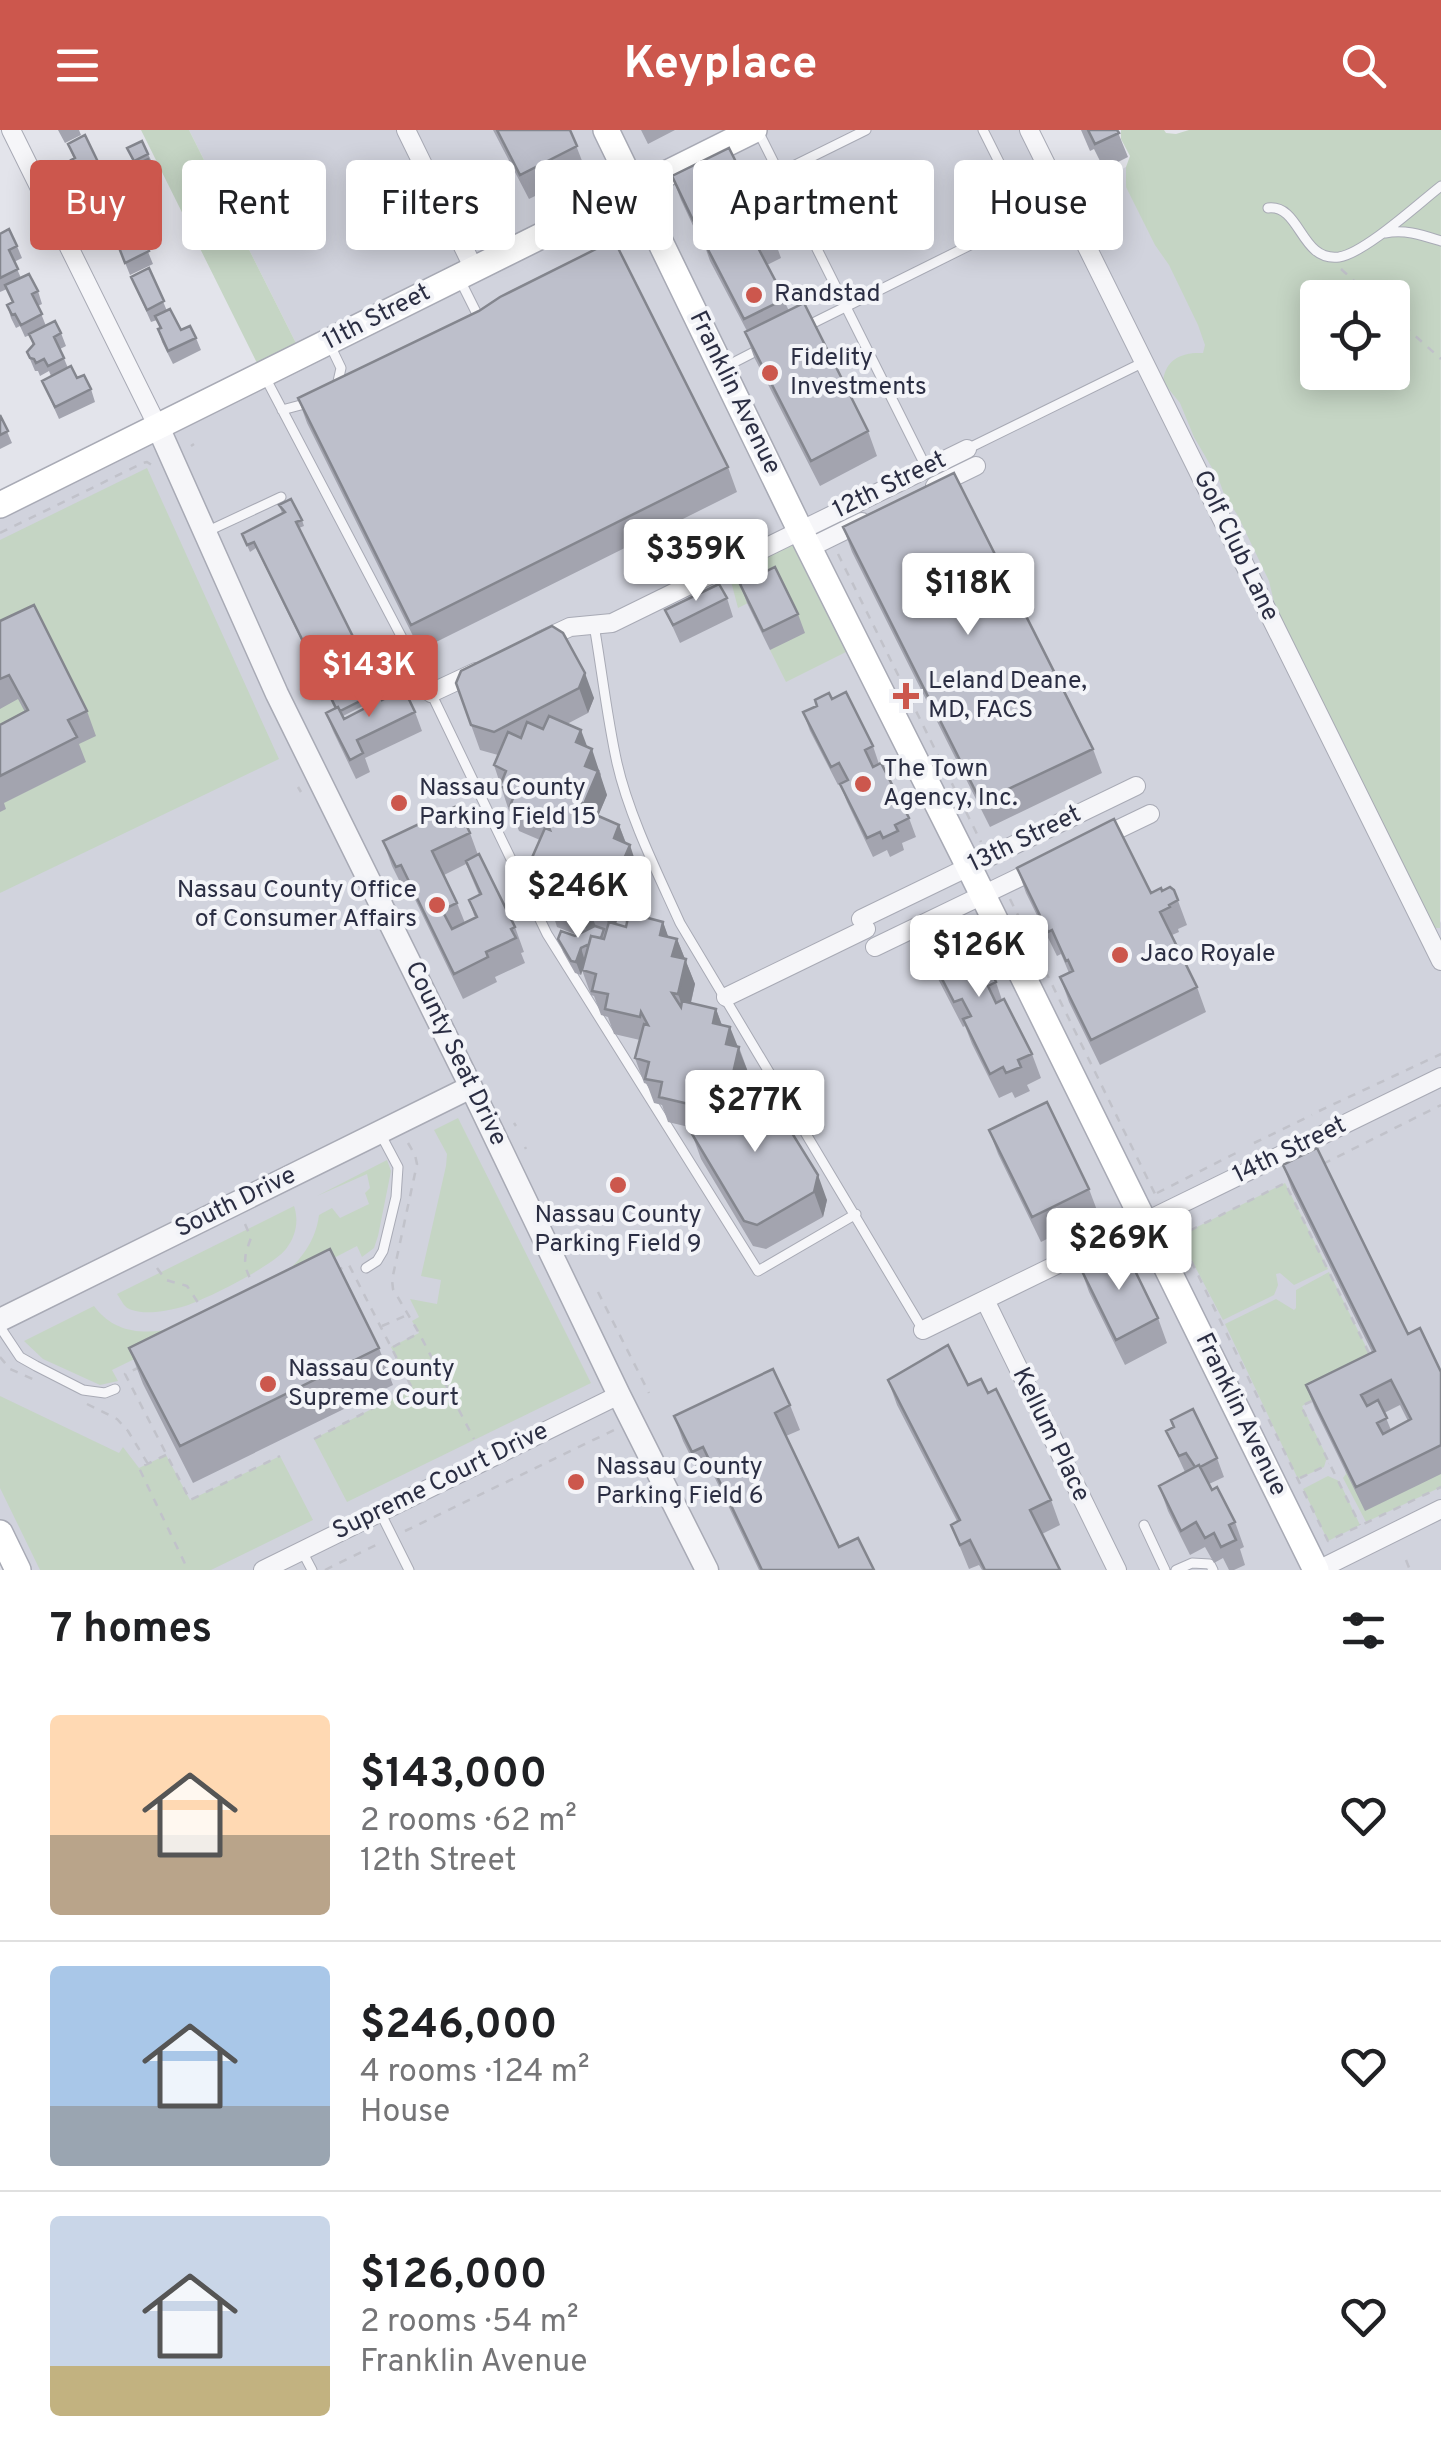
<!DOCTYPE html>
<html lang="en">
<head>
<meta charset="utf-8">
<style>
	body { margin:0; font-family:Overpass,sans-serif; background:#f2f2f2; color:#202124; height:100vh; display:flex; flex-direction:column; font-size:38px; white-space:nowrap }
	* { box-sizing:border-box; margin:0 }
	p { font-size:32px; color:#757577 }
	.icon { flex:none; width:55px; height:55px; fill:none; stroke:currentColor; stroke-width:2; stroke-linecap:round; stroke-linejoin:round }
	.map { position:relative; height:1440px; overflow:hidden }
	.drawer { display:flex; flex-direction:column; background:#fff; flex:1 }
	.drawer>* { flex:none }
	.guide { position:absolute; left:30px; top:30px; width:1382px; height:90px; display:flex; gap:20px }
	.fabs { position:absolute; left:1300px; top:150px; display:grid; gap:20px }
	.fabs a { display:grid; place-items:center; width:110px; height:110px; border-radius:10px; background:#fff; box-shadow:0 5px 25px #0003; font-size:50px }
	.price { position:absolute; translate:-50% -85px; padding:0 22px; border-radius:10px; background:#fff; color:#222; font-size:32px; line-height:65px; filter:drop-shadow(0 2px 5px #0008) }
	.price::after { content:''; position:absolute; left:50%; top:60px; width:30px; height:22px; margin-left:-15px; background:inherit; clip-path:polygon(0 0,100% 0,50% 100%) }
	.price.on { background:#cc574d; color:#fff }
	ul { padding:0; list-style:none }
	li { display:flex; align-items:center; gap:30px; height:250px; padding:0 50px }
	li+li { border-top:2px solid #e0e0e0 }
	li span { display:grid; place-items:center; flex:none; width:280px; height:200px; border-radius:10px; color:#555 }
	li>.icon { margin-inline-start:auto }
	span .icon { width:120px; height:120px; fill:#fffc; stroke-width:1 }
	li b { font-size:42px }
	h2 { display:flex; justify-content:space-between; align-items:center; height:120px; padding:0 50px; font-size:42px }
	.chip { padding:0 35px; border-radius:10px; background:#fff; box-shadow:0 5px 25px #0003; font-size:35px; line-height:90px }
	.chip.on { background:#cc574d; color:#fff }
	header { display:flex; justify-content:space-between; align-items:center; height:130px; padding:0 50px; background:#cc574d; color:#fff; font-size:45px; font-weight:700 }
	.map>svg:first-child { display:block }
	.built { fill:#d1d3dd }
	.green { fill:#c5d5c4; fill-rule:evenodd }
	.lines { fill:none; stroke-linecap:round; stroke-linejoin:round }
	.service-casing { stroke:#a8aab5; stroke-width:11 }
	.minor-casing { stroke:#a8aab5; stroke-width:20 }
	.tertiary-casing { stroke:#a8aab5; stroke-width:25 }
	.secondary-casing { stroke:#a8aab5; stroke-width:28 }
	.path { stroke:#c1c2ca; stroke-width:2.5; stroke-dasharray:8 8; stroke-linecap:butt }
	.service { stroke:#f6f6f9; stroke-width:9 }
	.minor { stroke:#f6f6f9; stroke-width:18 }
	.tertiary { stroke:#f6f6f9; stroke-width:22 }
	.secondary { stroke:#fff; stroke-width:25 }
	.wall { fill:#a3a4af; fill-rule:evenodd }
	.shaded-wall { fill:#84868e }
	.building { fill:#bdbfcb; stroke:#84868e; stroke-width:2.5; fill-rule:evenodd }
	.poi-dot { fill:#cc574d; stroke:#f3f4f8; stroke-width:4 }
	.labels { text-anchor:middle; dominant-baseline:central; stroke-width:8; stroke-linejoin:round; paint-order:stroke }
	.poi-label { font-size:25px; fill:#2b2e43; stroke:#f3f4f8; text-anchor:start }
	.street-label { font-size:25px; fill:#2b2e43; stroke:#f3f4f8 }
</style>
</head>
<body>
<header><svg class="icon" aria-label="menu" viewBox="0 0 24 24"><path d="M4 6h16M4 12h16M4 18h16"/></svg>Keyplace<svg class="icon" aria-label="search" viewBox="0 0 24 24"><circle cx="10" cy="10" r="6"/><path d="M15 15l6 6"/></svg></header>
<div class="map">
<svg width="1441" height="1440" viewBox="0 0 1441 1440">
	<rect width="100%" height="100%" fill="#e3e4eb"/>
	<path class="built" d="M189,0H1029L1063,69L1126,37L1216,228L1170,248L1441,793V1440H19L0,1403V375L302,225Z"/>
	<path class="green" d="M141,0H189L302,225L263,245Z
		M1121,0H1164L1166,3L1176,4L1189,0H1441L1440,798H1434L1381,698L1344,613L1319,567L1274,472L1269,451L1238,386L1224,364L1219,350L1194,307L1180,273L1163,252C1165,229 1182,222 1203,223L1205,215L1198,195L1169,135L1155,115L1126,57V37L1130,26L1121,9ZM1318,168H1392V242H1318Z
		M147,338L279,629L0,763V410Z
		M800,400L858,516L786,552L770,520L780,457L738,478L727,436Z
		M458,988L591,1253L347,1372L314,1309L412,1258L391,1217L419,1203L412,1191L419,1187L410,1169L437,1174L441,1150L421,1146L446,1036L447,1024L434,1000Z
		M387,1030L391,1041L378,1106L374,1118L362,1127L357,1116L251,1171C281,1147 314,1126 319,1085L332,1078L340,1088L369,1074L365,1063L370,1058L367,1044L317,1066Z
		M1285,1053L1328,1139L1294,1155L1280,1143L1276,1144L1278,1155L1274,1165L1223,1190L1179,1106Z
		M294,1076C299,1091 296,1106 286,1119C273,1136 200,1173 178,1178C165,1181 146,1185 132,1180C124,1178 122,1171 117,1164Z
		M1329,1142L1376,1237L1302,1276L1327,1327L1324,1337L1298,1349L1225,1194L1276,1169L1294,1180L1296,1178V1160Z
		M94,1176C125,1218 176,1198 218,1188L112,1240L118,1251L100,1255L43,1229L24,1211Z
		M0,1266L119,1323L123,1317L139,1338L166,1325L190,1370L280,1326L313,1390L211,1440H40L0,1358Z
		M1345,1340L1441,1343V1357L1366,1392L1343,1348L1346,1344Z
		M1328,1346L1339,1351L1360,1395L1328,1411L1303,1359Z"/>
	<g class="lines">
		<g class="service-casing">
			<path id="service" d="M983,0L1026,86
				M758,1L927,339
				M779,43L866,0
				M1268,78C1301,74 1300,132 1339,127C1365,123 1419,73 1441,56
				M1385,103C1405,99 1422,105 1441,111
				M460,150L480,190
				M805,197L1063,69
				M330,215L341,238L337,256
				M725,237L760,219
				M265,247L431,563L547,804L758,1141L856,1084
				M282,280L312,272
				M967,319L1144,232
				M206,402L281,367
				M594,495C602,541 607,588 617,633C629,686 658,744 680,793L923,1200
				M366,1138L377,1131L383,1121L396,1067L398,1037L381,1005
				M0,1197L20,1227L36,1236L83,1260L105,1263L115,1259
				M380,1382L409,1440
				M1144,1395L1165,1440
				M302,1421L312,1440
				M1176,1440L1192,1433L1210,1434L1213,1440"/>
		</g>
		<g class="minor-casing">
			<path id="minor" d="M11,0L158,297
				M406,0L474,139
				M1029,0L1441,831
				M935,356L976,336
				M809,418L862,392
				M540,511L570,497L612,493L967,319
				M431,563L476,542
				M1100,708L1150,684
				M861,789L1136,656
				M875,817L1041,737
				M726,867L866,799
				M985,1170L1117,1440
				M923,1200L1441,947
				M263,1440L619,1265
				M1318,1440L1441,1379"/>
		</g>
		<g class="tertiary-casing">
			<path id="tertiary" d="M158,297L277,564L471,957L619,1265L707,1440
				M0,1190L471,957"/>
		</g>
		<g class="secondary-casing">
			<path id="secondary" d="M606,0L800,400L969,737L1316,1440
				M0,375L754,0
				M0,1403L18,1440"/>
		</g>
		<path class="path" d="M1341,139L1373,168
			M1392,185L1441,229
			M191,316L194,314
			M0,403L143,333L147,332L155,337
			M838,424L981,712
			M298,657L301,662
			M1010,769L1156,1066
			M1319,981L1441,924
			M514,993L516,996
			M408,1013L415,1025L417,1034L392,1150L393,1159L419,1203L474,1309
			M1254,1013L1312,985
			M525,1017L526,1019
			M1323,1034L1441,975
			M1157,1063L1236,1023
			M245,1094L251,1108C244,1126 242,1134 252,1152
			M1132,1123L1134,1128
			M157,1138L166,1150L187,1156L201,1177
			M598,1162L649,1263
			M382,1196L407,1185
			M393,1217L417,1204
			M1369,1223L1285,1053L1179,1106L1328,1411L1441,1357
			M0,1227L10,1239L39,1252
			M140,1237L125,1244L190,1370L280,1326
			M1312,1271L1301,1276L1360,1395
			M87,1274L117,1289L128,1301L148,1334
			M314,1309L412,1258L349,1135L340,1139
			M166,1325L139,1338L188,1440
			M1300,1348L1329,1334
			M405,1401L614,1300
			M1406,1430L1410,1440
			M325,1440L380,1413"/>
		<use href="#service" class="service"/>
		<use href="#minor" class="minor"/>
		<use href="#tertiary" class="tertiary"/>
		<use href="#secondary" class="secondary"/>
	</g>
	<path class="wall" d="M58,0H79L81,5L65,13Z
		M493,0H570L586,41L529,69Z
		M641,0H675L648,14Z
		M1081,0H1117L1128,27L1104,39L1094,19L1090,21Z
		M68,14L99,34L104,46L98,50V51L125,75L130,87L116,94L113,88L107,91L104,84L99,86L88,62L86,63L76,43L71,30L74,29Z
		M148,24L151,30L149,31L155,44L142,51L130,25Z
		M672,46L751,62L757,78L772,103L781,128L767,135L789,181L868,301L877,326L820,356L754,227L745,202L747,201L710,131L704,114L702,115L681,70Z
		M135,90L153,134L130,145L118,115L122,113V106L120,98Z
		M0,104L17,116L22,128L14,132L21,148L38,161L42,174L38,176L46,196L61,203L66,216L60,219L68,238L91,259L95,272L59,289L42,251L51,246L49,241L40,246L38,241H35L27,222L33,215L30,205L25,207L20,196L16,198L11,188L7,175L12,172L7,159L0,162Z
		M149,138L167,181L181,200L196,208L201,220L173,234L162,212L158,199L160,198L157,190L151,192L131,147Z
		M298,268L728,337L737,362L420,520L307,293Z
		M0,285L12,313L0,319Z
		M279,375L302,390L304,396L299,398L380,561L382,570L415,582L422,601L365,628L370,642L356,649L333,601L326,583L335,579L256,418L250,422L242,404L282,383ZM365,575L366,578L344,589L343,586Z
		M843,397L1093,619L1102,643L990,697L852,422Z
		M740,454L798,484L805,503L770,520L747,473Z
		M727,468L733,487L680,513L665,480Z
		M0,491L87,581L96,606L79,614L86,632L4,673L6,679L0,682V595L25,582L18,569L0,579Z
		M552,496L594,568L588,583L567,594L587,617L601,644L600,647L607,665L598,686L619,695L626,713L639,740L638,742L645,761L635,785L663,792L668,807L677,809L695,854L691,873L716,879L722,895L737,917H739L748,942L744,959L827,1070L823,1087L766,1119L753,1116L701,1029L692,1004L693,998L668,992L662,975L654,973L647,954L644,953L635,928L640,910L614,904L608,887L601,885L594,866L591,865L582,840L583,838L581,845L575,843L563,822L558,809L577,805L557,797L551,778L547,777L531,730L540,710L519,701L512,683L509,681L494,635L498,625L480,620L456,553ZM618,788L627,792L626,797L616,794Z
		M832,569L873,616L879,634L909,688L916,707L902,713L904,720L890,727L887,720L873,727L847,672L840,654L838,655L810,601L803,582Z
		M470,703L478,725L515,797L524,822L521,823L525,833L495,847L497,852L463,869L410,759L405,762L392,736L383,711ZM466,734L479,765L469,770L475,788L465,793L457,773L444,745Z
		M1017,738L1151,763L1174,760L1187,795L1178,799L1179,802L1172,805L1197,857L1206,882L1100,935L1069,872L1060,847L1069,843L1061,824L1057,826L1026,763Z
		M954,804L996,852L1002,870L1032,924L1041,948L1027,955L1030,961L1015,968L1012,962L999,968L972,914L965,896L963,897L935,843L926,818Z
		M989,1000L1089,1059L1098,1083L1041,1112L998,1024Z
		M1283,1035L1408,1204L1441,1242V1344L1365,1381L1315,1279L1306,1255L1372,1222L1292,1060ZM1400,1275L1408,1291L1391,1300L1384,1283Z
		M1080,1137L1158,1188L1167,1213L1125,1235L1089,1162Z
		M129,1218H379L393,1255L193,1353L143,1254Z
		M888,1250L968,1255L1051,1370L1060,1395L1042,1404L1060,1440H982L979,1435L969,1439L951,1395L957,1391L897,1275Z
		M790,1275L800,1300L786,1306L839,1417L874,1440H759L712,1342L701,1347L683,1311L674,1286Z
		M1166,1301L1217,1328L1224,1347L1209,1354L1235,1392L1244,1417L1240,1419L1245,1435L1234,1440H1229L1223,1428L1214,1433L1205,1417L1190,1425L1168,1381L1159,1356L1185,1342Z"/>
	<path class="shaded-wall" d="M585,543L594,568L588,583L579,558Z
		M581,600L590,624L592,619L607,665L593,698L584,674L576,612Z
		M619,695L628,719L630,715L645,761L632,794L623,769L614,708Z
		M609,764L618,788L612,804L603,779Z
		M587,773L596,797L590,811L581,786Z
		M663,792L672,817L660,805Z
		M677,809L695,854L687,889L678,864L672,826Z
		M581,818L585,831L581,845L576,832Z
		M716,879L725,904L713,893Z
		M730,897L748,942L740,977L731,952L726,914Z
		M717,949L726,973L722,990L713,965Z
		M696,961L705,986L702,1000L693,975Z
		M818,1045L827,1070L823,1087L814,1062Z"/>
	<path class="building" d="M497,0H570L577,16L520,45Z
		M1088,0H1117L1119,3L1095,14Z
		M85,5L99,34L92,37L95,43L81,50L71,30L75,28L68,14Z
		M142,11L148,24L134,31L127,18Z
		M729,18L751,62L693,90L672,46Z
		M148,29L153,38L140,44L135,35Z
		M110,46L125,75L111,82L109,76L103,79L99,71L95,74L86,57Z
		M758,77L772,103L755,112L785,169L744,189L701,106Z
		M135,90L149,121L125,133L118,115L123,113L120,107L123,105L120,98Z
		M9,99L17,116L9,120L18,139L0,148V104Z
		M614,110L728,337L411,495L298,268L479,181L500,167Z
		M149,138L164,171L147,180L131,147Z
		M29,144L38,161L32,164L42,184L21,195L15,184L12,185L7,175L13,172L5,155Z
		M804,173L868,301L811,331L745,202Z
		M170,179L181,200L190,196L196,208L168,221L158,199L161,198L155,186Z
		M55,191L61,203L54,207L64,228L48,236L44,229L36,233L34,229L30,228L27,222L34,214L29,204Z
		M71,236L77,248L84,245L91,259L55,277L42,251Z
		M0,285L8,301L0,305Z
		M954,343L1093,619L981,672L843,397Z
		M291,369L302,390L296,392L380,561L340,581L338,577L336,578L254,412L247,415L242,404L285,382L279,375Z
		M775,437L798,484L763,501L740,454Z
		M719,454L727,468L673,495L665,480Z
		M34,475L87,581L68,590L77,607L0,646V595L28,580L9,545L0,549V491Z
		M552,496L563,503L585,543L579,558L494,602L471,595L456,553L461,541Z
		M404,559L415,582L357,610L363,623L350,630L326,583L338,577L344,589L367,577L364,573L380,565L382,570Z
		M846,562L873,616L865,620L873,637L881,633L909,688L895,695L898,701L883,708L880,702L867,708L840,654L848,650L839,633L831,637L803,582L817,576L815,570L829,563L832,569Z
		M549,586L581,600L576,612L592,619L585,636L598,641L584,674L579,671L585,687L587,681L619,695L614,708L630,715L623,731L636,736L623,769L609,764L603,779L587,773L581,786L548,772L554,759L538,752L544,736L531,730L545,698L550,700L544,685L543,691L510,676L515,663L500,656L506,641L494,635L508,602L521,608L527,592L543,599Z
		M457,676L470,703L432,721L457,773L442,780L452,799L477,787L469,770L481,764L466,731L479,724L515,797L511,799L516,808L486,822L488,827L454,844L401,735L396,737L383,711Z
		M1114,689L1151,763L1161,758L1162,761L1170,757L1174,760L1178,770L1169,775L1170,777L1160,782L1197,857L1091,910L1060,847L1073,841L1068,830L1066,831L1052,800L1048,802L1017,738Z
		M629,783L663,792L660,805L677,809L672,826L686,829L678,864L672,863L681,877L682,871L716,879L713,893L730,897L726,914L739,917L731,952L717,949L713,965L696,961L693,975L659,967L662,952L645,949L649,932L635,928L644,894L648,895L641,882L640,887L605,879L608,864L592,861L596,844L582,840L591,806L604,809L609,792L626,797Z
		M595,796L604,799L601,808L591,806L589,814L581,818L576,832L571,831L558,809L561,801L575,806Z
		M969,797L996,852L988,856L996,873L1004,869L1032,924L1018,930L1021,937L1006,943L1003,937L990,944L963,889L971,886L962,869L954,872L926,818L940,812L937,806L952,799L954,804Z
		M748,957L766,961L818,1045L814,1062L757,1095L744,1091L692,1004L695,990Z
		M1047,972L1089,1059L1032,1087L989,1000Z
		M1317,1018L1408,1204L1420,1198L1441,1242V1315L1356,1357L1306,1255L1375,1221L1283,1035ZM1391,1250L1411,1289L1383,1304L1377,1293L1387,1288L1378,1270L1367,1276L1361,1265Z
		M1123,1116L1158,1188L1116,1210L1080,1137Z
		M330,1119L379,1218L180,1316L129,1218Z
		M948,1215L968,1255L981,1249L988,1263L996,1259L1051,1370L1030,1380L1060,1440H985L970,1410L960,1415L951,1395L960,1390L888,1250Z
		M773,1239L790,1275L775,1283L839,1417L858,1408L874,1440H762L703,1317L692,1322L674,1286Z
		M1193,1279L1217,1328L1200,1337L1199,1335L1195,1337L1186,1323L1179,1326L1166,1301L1174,1297L1171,1290Z
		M1199,1335L1212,1360L1217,1357L1235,1392L1229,1395L1236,1410L1221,1417L1214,1403L1205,1408L1196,1392L1181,1401L1159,1356Z"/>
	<g class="poi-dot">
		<circle cx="754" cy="165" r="10"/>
		<circle cx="770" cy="243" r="10"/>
		<path d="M901 551h10v10h10v10h-10v10h-10v-10h-10v-10h10z"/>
		<circle cx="863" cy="654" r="10"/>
		<circle cx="399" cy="673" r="10"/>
		<circle cx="437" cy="775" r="10"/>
		<circle cx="1120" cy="825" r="10"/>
		<circle cx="618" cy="1055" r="10"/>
		<circle cx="268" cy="1254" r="10"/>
		<circle cx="576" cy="1352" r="10"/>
	</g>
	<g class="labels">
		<g class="poi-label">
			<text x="774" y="165">Randstad</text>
			<text x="790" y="229">Fidelity<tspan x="790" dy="29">Investments</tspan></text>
			<text x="928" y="552">Leland Deane,<tspan x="928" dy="29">MD, FACS</tspan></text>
			<text x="883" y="640">The Town<tspan x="883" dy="29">Agency, Inc.</tspan></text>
			<text x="419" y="659">Nassau County<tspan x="419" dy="29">Parking Field 15</tspan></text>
			<text x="417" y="761" text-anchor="end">Nassau County Office<tspan x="417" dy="29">of Consumer Affairs</tspan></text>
			<text x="1140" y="825">Jaco Royale</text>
			<text x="618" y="1086" text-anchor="middle">Nassau County<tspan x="618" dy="29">Parking Field 9</tspan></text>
			<text x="288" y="1240">Nassau County<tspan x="288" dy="29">Supreme Court</tspan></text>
			<text x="596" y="1338">Nassau County<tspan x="596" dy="29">Parking Field 6</tspan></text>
		</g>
		<g class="street-label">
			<text transform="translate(377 188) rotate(-27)">11th Street</text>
			<text transform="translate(734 263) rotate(64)">Franklin Avenue</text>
			<text transform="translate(890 356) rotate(-26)">12th Street</text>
			<text transform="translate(1235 416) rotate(64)">Golf Club Lane</text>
			<text transform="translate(1025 710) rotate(-26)">13th Street</text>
			<text transform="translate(455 924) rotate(64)">County Seat Drive</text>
			<text transform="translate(1290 1021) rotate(-26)">14th Street</text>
			<text transform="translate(236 1073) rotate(-26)">South Drive</text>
			<text transform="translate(1240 1285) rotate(64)">Franklin Avenue</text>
			<text transform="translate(1050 1305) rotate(64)">Kellum Place</text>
			<text transform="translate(441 1352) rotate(-26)">Supreme Court Drive</text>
		</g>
	</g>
</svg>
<div class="fabs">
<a><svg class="icon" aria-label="locate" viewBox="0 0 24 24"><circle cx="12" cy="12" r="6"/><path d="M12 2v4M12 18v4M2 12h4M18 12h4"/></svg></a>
</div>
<b class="price" style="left:696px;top:474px">$359K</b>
<b class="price" style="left:968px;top:508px">$118K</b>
<b class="price on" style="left:369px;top:590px">$143K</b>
<b class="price" style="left:578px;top:811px">$246K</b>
<b class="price" style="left:979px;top:870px">$126K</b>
<b class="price" style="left:755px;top:1025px">$277K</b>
<b class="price" style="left:1119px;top:1163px">$269K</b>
<div class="guide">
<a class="chip on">Buy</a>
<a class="chip">Rent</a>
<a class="chip">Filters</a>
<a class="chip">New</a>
<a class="chip">Apartment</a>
<a class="chip">House</a>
</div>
</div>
<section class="drawer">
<h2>7 homes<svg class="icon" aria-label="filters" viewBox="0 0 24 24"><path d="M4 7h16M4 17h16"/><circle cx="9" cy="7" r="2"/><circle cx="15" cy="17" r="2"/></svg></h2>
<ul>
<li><span style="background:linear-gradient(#ffd9b3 60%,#b9a48a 0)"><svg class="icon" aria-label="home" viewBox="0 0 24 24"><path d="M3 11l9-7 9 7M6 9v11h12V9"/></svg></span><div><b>$143,000</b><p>2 rooms · 62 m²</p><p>12th Street</p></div><svg class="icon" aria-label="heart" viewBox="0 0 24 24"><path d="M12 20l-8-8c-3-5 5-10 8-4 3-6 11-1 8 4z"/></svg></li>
<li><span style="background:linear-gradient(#a9c7e8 70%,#9aa5b1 0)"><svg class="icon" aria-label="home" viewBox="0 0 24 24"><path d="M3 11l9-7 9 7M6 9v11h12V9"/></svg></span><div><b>$246,000</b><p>4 rooms · 124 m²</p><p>House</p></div><svg class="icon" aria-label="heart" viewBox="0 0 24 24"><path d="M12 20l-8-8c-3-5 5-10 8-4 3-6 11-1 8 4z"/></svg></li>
<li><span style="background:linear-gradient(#c9d6e8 75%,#c2b280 0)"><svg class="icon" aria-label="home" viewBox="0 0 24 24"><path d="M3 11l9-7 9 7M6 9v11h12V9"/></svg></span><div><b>$126,000</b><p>2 rooms · 54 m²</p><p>Franklin Avenue</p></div><svg class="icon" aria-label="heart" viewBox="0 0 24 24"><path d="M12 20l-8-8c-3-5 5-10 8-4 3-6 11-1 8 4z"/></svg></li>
</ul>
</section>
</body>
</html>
